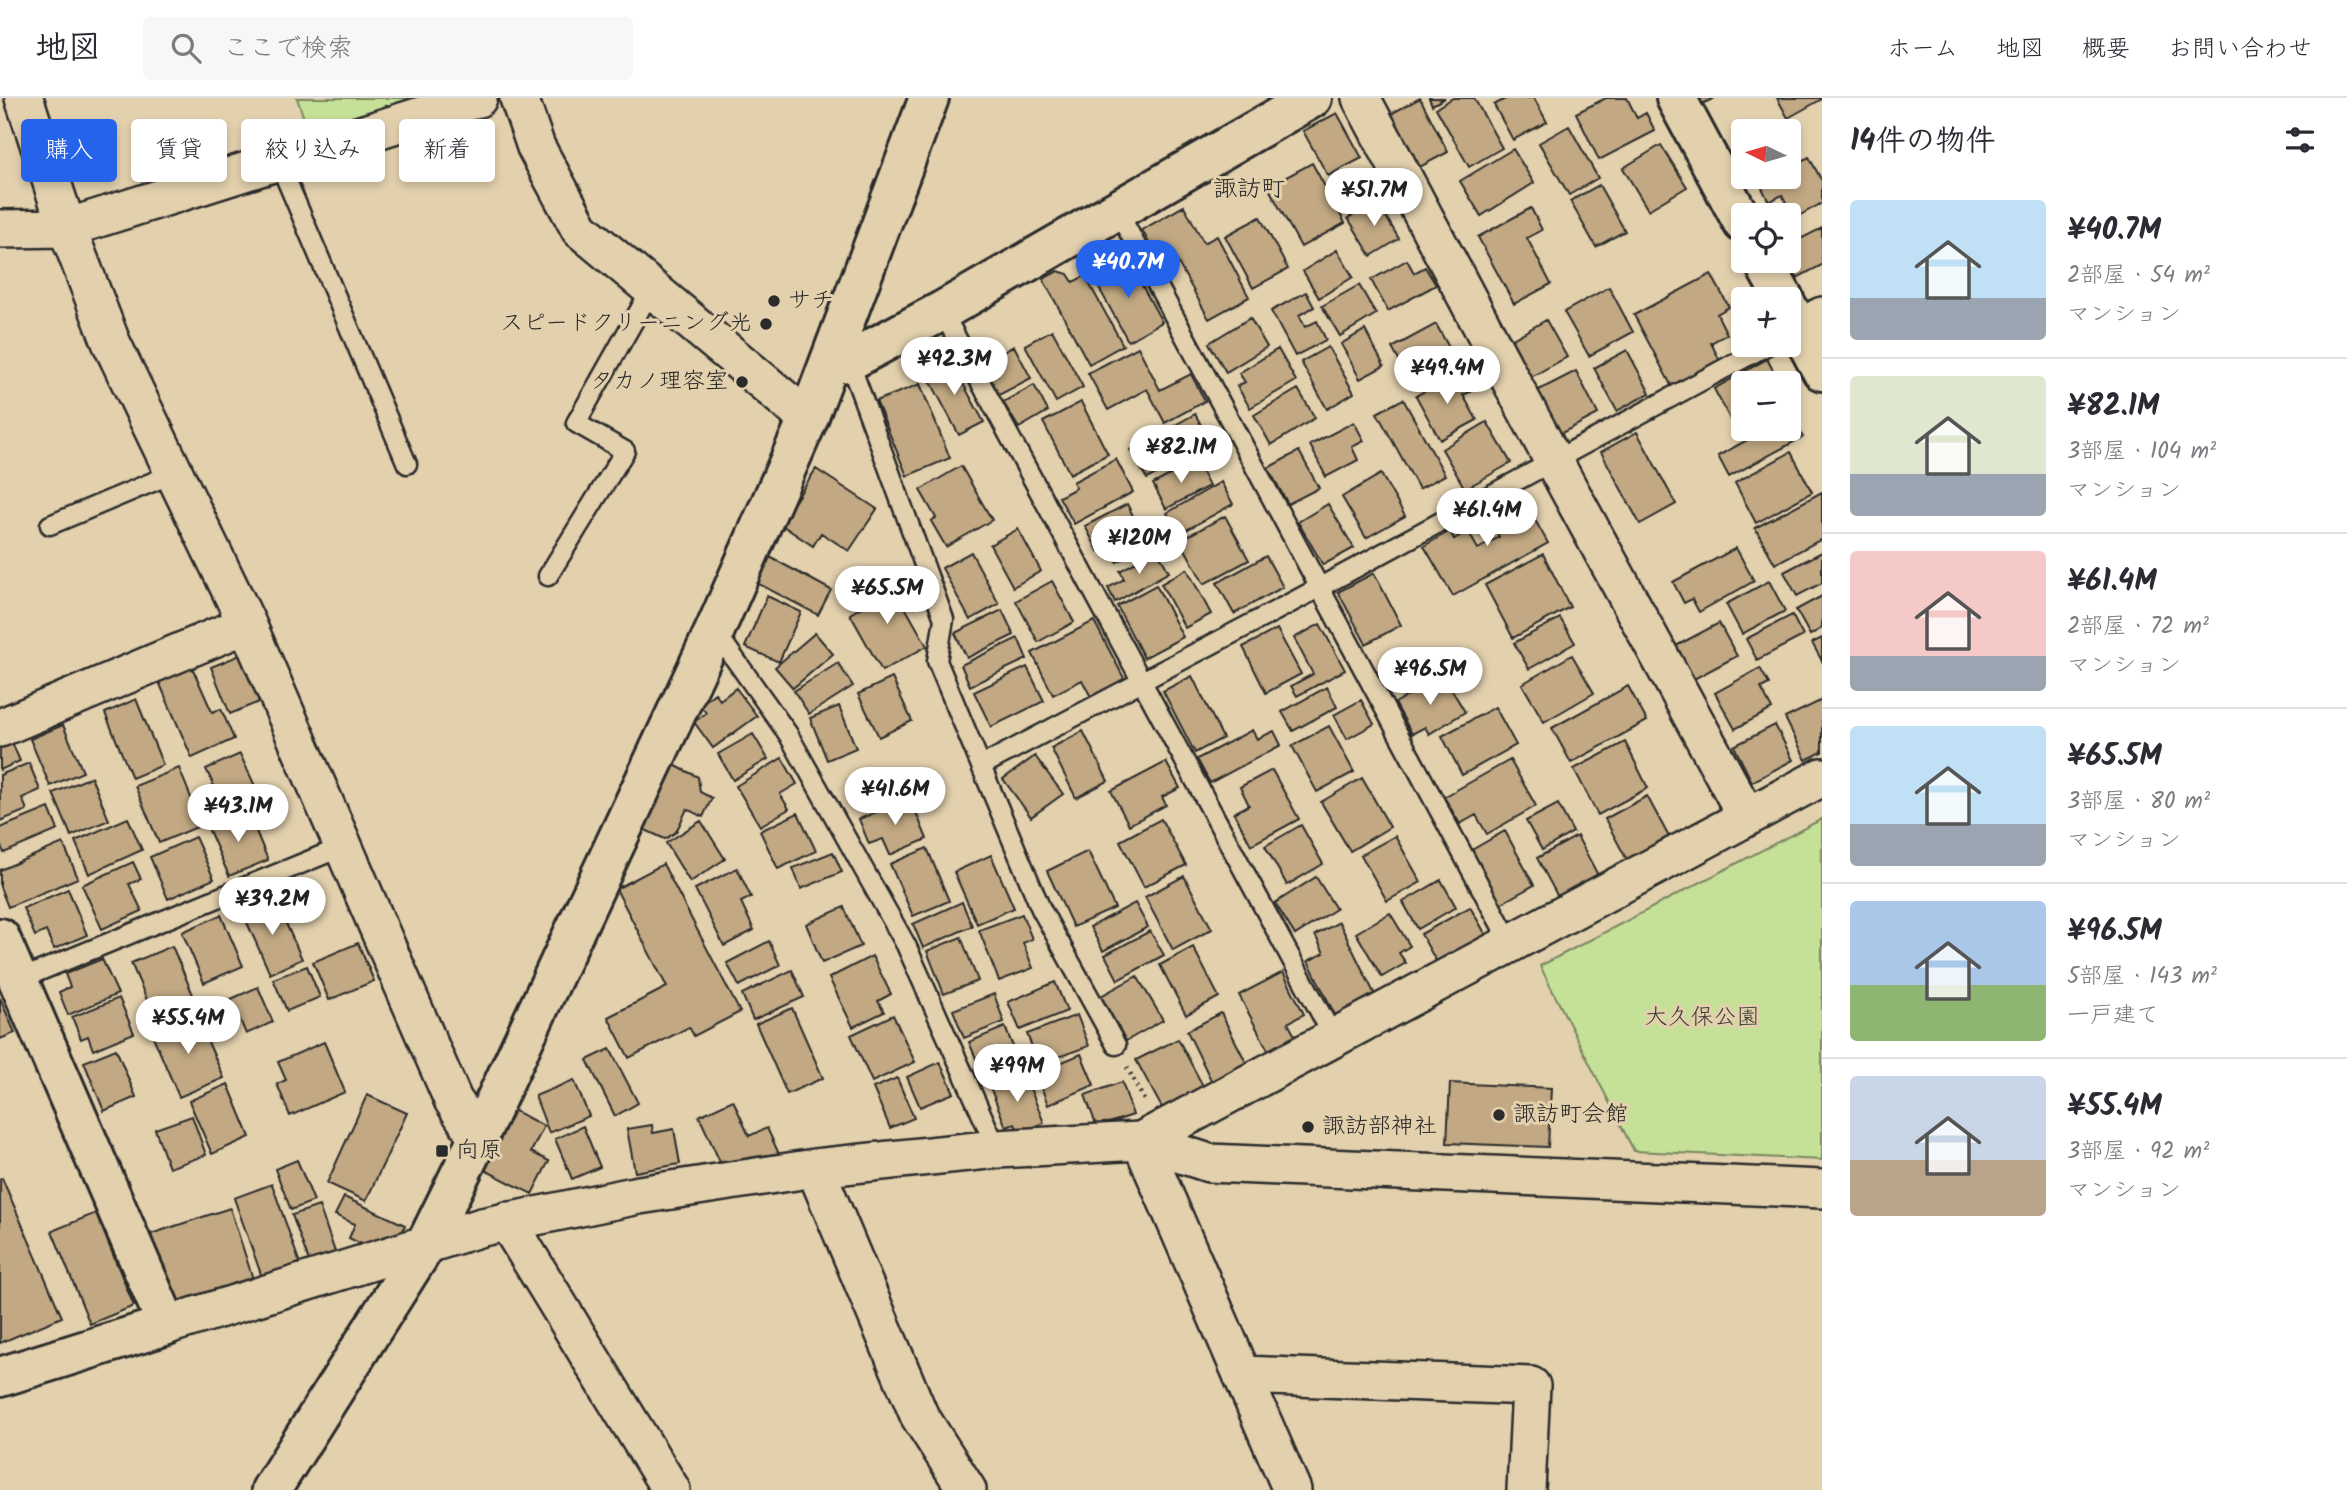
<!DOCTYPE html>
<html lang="ja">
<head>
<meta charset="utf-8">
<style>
	body { margin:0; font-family:Kalam,"Klee One",sans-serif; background:#f7f7f7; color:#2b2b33; height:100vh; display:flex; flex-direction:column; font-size:26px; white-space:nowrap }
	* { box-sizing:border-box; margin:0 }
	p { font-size:23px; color:#7c7c81 }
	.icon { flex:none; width:38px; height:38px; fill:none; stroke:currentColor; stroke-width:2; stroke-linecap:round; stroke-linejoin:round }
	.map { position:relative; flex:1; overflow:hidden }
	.details { display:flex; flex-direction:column; background:#fff; width:525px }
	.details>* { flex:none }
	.banner { position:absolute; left:21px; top:21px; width:665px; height:63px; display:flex; gap:14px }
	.needle { width:46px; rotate:275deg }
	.tools { position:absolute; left:1731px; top:21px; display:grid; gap:14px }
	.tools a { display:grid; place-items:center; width:70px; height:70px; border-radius:7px; background:#fff; box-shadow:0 4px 10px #0003; font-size:35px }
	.price { position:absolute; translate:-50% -60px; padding:0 16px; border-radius:24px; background:#fff; color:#222; font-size:23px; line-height:46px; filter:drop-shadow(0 2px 4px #0008) }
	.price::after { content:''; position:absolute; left:50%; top:42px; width:21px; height:16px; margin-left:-10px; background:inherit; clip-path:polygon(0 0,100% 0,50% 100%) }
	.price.current { background:#2563eb; color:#fff }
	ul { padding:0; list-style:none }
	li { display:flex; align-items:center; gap:21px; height:175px; padding:0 28px }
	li+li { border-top:2px solid #e1e1e2 }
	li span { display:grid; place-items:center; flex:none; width:196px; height:140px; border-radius:7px; color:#555 }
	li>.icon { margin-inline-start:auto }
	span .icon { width:84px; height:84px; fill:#fffc; stroke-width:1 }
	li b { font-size:30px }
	h2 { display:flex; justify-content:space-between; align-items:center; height:84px; padding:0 28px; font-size:30px }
	.pill { padding:0 24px; border-radius:7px; background:#fff; box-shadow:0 4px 10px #0003; font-size:24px; line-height:63px }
	.pill.current { background:#2563eb; color:#fff }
	header { display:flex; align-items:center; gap:42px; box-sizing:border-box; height:98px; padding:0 35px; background:#fff; border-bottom:2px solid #e1e1e2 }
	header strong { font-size:33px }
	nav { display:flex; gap:38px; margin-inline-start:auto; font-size:24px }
	.search { width:490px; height:63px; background:#f7f7f7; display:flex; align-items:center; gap:18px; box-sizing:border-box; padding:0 24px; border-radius:7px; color:#7c7c81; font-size:26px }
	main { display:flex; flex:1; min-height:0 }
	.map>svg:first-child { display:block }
	.green { fill:#c5e097; stroke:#788661; stroke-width:2 }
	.building { fill:#c2a983; stroke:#2b2b2b; stroke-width:2 }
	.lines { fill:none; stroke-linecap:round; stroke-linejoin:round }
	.service-casing { stroke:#2b2b2b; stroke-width:23 }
	.minor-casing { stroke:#2b2b2b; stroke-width:42 }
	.tertiary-casing { stroke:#2b2b2b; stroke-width:44 }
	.path { stroke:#2b2b2b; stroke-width:4.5; stroke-dasharray:2 5; stroke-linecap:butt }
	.service { stroke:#e3d1ae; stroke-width:18 }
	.minor { stroke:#e3d1ae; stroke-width:37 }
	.tertiary { stroke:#e3d1ae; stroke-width:38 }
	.poi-dot { fill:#2b2b2b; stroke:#e3d1ae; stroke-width:2.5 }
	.labels { text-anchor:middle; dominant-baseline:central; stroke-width:6; stroke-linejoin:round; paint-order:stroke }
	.poi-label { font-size:23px; fill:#2b2b2b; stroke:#e3d1ae; text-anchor:start }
	.park-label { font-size:23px; fill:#3a3d36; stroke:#e3d1ae }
	.neighbourhood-label { font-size:24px; fill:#2b2b2b; stroke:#e3d1ae }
</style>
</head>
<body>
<header>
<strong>地図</strong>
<div class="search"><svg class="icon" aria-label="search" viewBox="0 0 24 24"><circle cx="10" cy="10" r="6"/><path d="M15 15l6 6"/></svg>ここで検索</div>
<nav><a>ホーム</a><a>地図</a><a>概要</a><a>お問い合わせ</a></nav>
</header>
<main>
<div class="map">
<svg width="1822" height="1392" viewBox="0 0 1822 1392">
	<rect width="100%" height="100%" fill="#e3d1ae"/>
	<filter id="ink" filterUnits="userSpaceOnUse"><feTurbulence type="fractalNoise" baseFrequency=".0143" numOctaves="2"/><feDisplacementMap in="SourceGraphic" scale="14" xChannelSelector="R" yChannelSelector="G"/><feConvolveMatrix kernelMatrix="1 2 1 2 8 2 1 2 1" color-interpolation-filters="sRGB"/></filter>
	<g filter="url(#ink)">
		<path class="green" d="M297,0H424L309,35Z
			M1822,721V1062L1634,1053L1540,868Z"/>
		<path class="building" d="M1420,0L1448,54L1416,71L1387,18Z
			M1429,0H1445L1432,7Z
			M1453,0H1474L1502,50L1469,69L1436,10Z
			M1507,0H1534L1547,24L1513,42L1494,7Z
			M1606,0H1627L1637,20L1646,15L1655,33L1599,62L1576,15Z
			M1699,0H1715L1702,6Z
			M1777,0H1822V1L1788,20Z
			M1337,15L1362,60L1328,78L1303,33Z
			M1569,28L1598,80L1569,97L1539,45Z
			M1661,47L1687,89L1648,112L1623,70Z
			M1513,51L1534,85L1481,118L1460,83Z
			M1809,59L1822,83V105L1795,120L1782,97L1769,104L1760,86L1773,79H1788V70Z
			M1312,65L1345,125L1301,149L1268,89Z
			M1599,87L1625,133L1596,149L1570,103Z
			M1377,103L1399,141L1371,158L1348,120Z
			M1184,108L1204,145L1217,138L1249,199L1209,221L1176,161L1162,169L1142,132Z
			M1531,110L1542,132L1527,140L1551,186L1514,206L1478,139Z
			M1260,119L1288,171L1253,190L1225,138Z
			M1822,130V167L1797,180L1788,163V147Z
			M1337,152L1353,179L1319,200L1303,173Z
			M1127,160L1162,224L1128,243L1093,179Z
			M1407,162L1414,175L1425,169L1436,187L1388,213L1371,182Z
			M1058,173L1068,176L1073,184L1085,178L1123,247L1089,266L1043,181Z
			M1711,176L1729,209L1717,216L1727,236L1711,245L1720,263L1672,289L1634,217Z
			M1359,187L1376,216L1340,238L1322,208Z
			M1609,189L1633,234L1589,258L1564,214Z
			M1306,194L1314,209L1299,217L1305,229L1317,223L1326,242L1295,258L1271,213Z
			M1250,220L1267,249L1226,274L1209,245Z
			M1546,222L1567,259L1531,279L1511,242Z
			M1436,226L1457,264L1413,288L1392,250Z
			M1052,232L1083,289L1056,304L1025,247Z
			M1365,232L1384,268L1360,281L1341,246Z
			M1014,248L1031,280L999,297L983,266Z
			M1138,249L1160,292L1191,276L1205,303L1165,325L1147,291L1108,312L1088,275Z
			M1328,249L1354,295L1327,311L1301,264Z
			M1278,251L1296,283L1250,310L1237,288L1245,284L1239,275Z
			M1627,252L1650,295L1617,313L1594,270Z
			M949,260L984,324L959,337L925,273Z
			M1767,261L1780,285H1743V331H1752L1739,338L1714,291Z
			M1576,273L1598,316L1560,336L1537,293Z
			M1459,274L1470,294L1463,297L1477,322L1440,342L1416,298Z
			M920,286L950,360L907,378L876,303Z
			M1034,287L1048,313L1019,330L1003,304Z
			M1298,291L1315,320L1271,347L1254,317Z
			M1403,301L1445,377L1419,391L1377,315Z
			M1081,304L1108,356L1070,376L1043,324Z
			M1195,316L1211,345L1147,381L1130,352Z
			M1792,317L1803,339L1729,379L1718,358L1767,331H1788V319Z
			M1354,324L1364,343L1352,349L1358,362L1326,379L1310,347Z
			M1487,324L1511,365L1465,391L1442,351Z
			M1637,334L1676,406L1640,426L1601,354Z
			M1299,353L1319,390L1288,406L1268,370Z
			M1791,354L1812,394L1756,425L1735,385Z
			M1116,361L1133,394L1074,426L1059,399L1076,390L1073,384Z
			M1196,363L1209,388L1166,411L1153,386Z
			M961,368L992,422L946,449L931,423L936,420L920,392Z
			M816,371L877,411L849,453L821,435L813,448L780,426Z
			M1381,376L1405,418L1366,440L1342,399Z
			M1221,384L1233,406L1179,436L1167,415Z
			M1822,394V441L1775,466L1755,430Z
			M1522,399L1548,445L1453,498L1424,448L1450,433L1454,441L1468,433L1478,451L1499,439L1487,418Z
			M1127,406L1148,447L1117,464L1108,448L1098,453L1085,428Z
			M1328,406L1354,450L1323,467L1298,424Z
			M1225,418L1249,462L1204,486L1180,442Z
			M1018,431L1041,473L1013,489L990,447Z
			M1736,450L1754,483L1699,514L1692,501L1684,505L1673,484Z
			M1157,452L1169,474L1115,504L1108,490L1124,481L1120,473Z
			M971,454L999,506L970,522L942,470Z
			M1822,454V485L1797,498L1784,474Z
			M1543,456L1570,509L1513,540L1485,487Z
			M768,458L831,492L818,517L755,484Z
			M1266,458L1283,489L1234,516L1217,485Z
			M1187,471L1211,516L1185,530L1161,486Z
			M1374,475L1401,527L1366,546L1338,494Z
			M889,481L927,548L882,573L850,516L863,508L858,499Z
			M1052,483L1074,524L1038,544L1016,503Z
			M1769,483L1785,513L1742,536L1726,506Z
			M1156,487L1183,539L1144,560L1117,508Z
			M767,498L801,514L779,564L745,549Z
			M1822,498V530L1810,537L1796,512Z
			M1002,512L1014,537L967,560L955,535Z
			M1792,517L1803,538L1757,562L1746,541Z
			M1560,520L1575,545L1529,571L1514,545Z
			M1094,523L1125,582L1091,599L1082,582L1053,597L1032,555Z
			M1719,525L1737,558L1694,581L1676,548Z
			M1320,526L1345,572L1297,598L1291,588L1313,576L1294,540Z
			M1277,531L1301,576L1266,595L1243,549Z
			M815,535L833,556L793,590L775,569Z
			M1018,540L1027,561L970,588L961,567Z
			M1822,540V563L1812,545Z
			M245,555L264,602L230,616L211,569Z
			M1572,557L1594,595L1544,624L1522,586Z
			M838,565L853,588L809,616L794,593Z
			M192,569L212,614L221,611L234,641L192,660L159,584Z
			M1027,569L1044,603L991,629L974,594Z
			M1760,570L1769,586L1761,590L1772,611L1735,631L1715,595Z
			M1443,577L1465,614L1429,636L1425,629L1412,636L1395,605Z
			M1192,578L1223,640L1195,655L1163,593Z
			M892,580L912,623L879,639L858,596Z
			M1628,588L1647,623L1571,665L1552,630Z
			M1327,589L1337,609L1293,633L1282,614Z
			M736,590L757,618L713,650L694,624L706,615L700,607L715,595L720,602Z
			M136,601L163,667L132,680L105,615Z
			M1361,602L1374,626L1347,641L1334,617Z
			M1822,602V654L1806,662L1785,620Z
			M839,608L856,650L827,662L810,620Z
			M1495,609L1516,647L1462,677L1442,638Z
			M63,627L83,674L50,688L30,641Z
			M1775,627L1793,662L1752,684L1734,648Z
			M1329,628L1354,674L1317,694L1292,648Z
			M1252,632L1257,641L1274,633L1281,647L1210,685L1197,661Z
			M1083,633L1108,683L1076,700L1051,650Z
			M753,636L768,661L733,682L718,656Z
			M11,642L20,663L0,672V646Z
			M1625,644L1648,690L1598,717L1574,671Z
			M240,656L261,701L227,716L206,671Z
			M1035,658L1063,696L1031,719L1003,681Z
			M782,660L797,686L780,696L789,711L760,728L736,688Z
			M1510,662L1536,708L1487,736L1476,717L1460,726L1444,699Z
			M1166,664L1180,690L1162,699L1166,707L1129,727L1111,693Z
			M29,665L40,692L22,700L27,712L0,723V677Z
			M674,667L698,679L700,694L712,700L703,719L687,711L676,734L665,741L643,731Z
			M179,670L202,727L159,745L135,688Z
			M1272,672L1299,721L1251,747L1234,715L1249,707L1240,689Z
			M91,679L109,722L71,738L53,695Z
			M1362,680L1390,729L1350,753L1321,704Z
			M1647,698L1669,739L1627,762L1605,721Z
			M910,700L927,741L890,757L883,741L869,746L859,721Z
			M1558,706L1573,734L1542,752L1526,723Z
			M49,710L58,732L4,755L0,746V730Z
			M248,714L268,762L229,778L208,730Z
			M798,715L816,753L778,771L760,733Z
			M128,720L142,752L89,776L75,743Z
			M1161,721L1186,767L1144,789L1120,743Z
			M701,723L725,761L690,784L666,745Z
			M1301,727L1323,766L1287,787L1265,748Z
			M1505,733L1534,787L1500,806L1470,753Z
			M1395,738L1421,784L1387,803L1361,757Z
			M1577,738L1599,779L1559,801L1537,760Z
			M195,739L214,781L168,801L150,759Z
			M63,745L78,780L8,809L0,789V772Z
			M927,750L949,803L913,818L890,766Z
			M1088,753L1115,810L1073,829L1047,773Z
			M833,754L842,774L801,791L793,770Z
			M991,757L1014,810L977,826L954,774Z
			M133,764L141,781L129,786L142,813L102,831L82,787Z
			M663,766L740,914L694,938L689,929L629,960L608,919L667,889L616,791Z
			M737,770L751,799L741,804L754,832L724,848L695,791Z
			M1184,778L1212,831L1173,852L1145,799Z
			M1316,779L1336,811L1295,837L1275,805Z
			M1441,782L1456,809L1418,831L1403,804Z
			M68,791L87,837L54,851L46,833L35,838L23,810Z
			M261,802L268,817L280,812L302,861L270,876L241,811Z
			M962,804L972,828L923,850L913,826Z
			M1135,805L1148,829L1103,853L1090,829Z
			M844,809L861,848L822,865L806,826Z
			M1470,809L1486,837L1437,865L1421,836Z
			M1390,815L1410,848L1399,855L1406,865L1382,879L1356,835Z
			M1022,816L1032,841L1023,845L1033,870L999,883L979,832Z
			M221,817L243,868L204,885L182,834Z
			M1339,824L1376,899L1336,919L1308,863L1324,855L1315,837Z
			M1150,833L1164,857L1118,882L1105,857Z
			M961,839L978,883L944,896L927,853Z
			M769,843L780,867L739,888L727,865Z
			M358,845L374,883L329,902L313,864Z
			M172,848L197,906L156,923L131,865Z
			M1193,849L1219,899L1186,917L1160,867Z
			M872,858L891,896L878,903L884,914L853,929L829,880Z
			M102,861L118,896L68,917L59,894L70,889L65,876Z
			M307,868L320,899L287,913L273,881Z
			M792,872L804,899L753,922L742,896Z
			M1283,874L1304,916L1288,925L1295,938L1268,952L1239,897Z
			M1137,878L1163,922L1126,943L1101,898Z
			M1055,884L1067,913L1020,932L1008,904Z
			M258,889L273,924L246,936L231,901Z
			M994,896L1004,924L964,940L953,912Z
			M0,900L15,935L0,941Z
			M119,900L134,935L93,952L88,938L81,941L72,919Z
			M792,910L823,980L787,996L756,926Z
			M1221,915L1247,966L1212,984L1187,933Z
			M196,917L224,980L179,999L152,936Z
			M893,917L915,964L872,984L851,937Z
			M1077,917L1089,948L1039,966L1027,936Z
			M1005,929L1021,968L985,982L969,944Z
			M1178,941L1203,988L1162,1010L1136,962Z
			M324,944L345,994L290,1018L277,986L286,982L278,964Z
			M116,951L136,999L104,1013L84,964Z
			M610,951L638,1005L615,1018L587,962Z
			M1081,956L1094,987L1048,1007L1036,975Z
			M940,964L954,995L920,1009L907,979Z
			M1024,975L1044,1025L1019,1035L1015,1026L1006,1029L990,989Z
			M897,980L914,1020L890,1030L873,990Z
			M574,982L589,1018L549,1035L535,998Z
			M1122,984L1133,1017L1097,1029L1085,997Z
			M1450,985L1551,990L1548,1049L1447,1045Z
			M228,986L250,1039L212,1056L189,1003Z
			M367,997L407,1015L366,1103L327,1085Z
			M733,1002L749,1038L767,1030L779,1056L753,1069L724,1073L699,1018Z
			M513,1012L544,1028L531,1054L549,1063L532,1096L483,1071Z
			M192,1018L206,1057L169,1070L155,1031Z
			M652,1027L653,1035L674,1031L680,1066L635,1074L627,1031Z
			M583,1028L600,1069L572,1081L555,1041Z
			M297,1062L314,1103L291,1112L275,1071Z
			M2,1080L62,1219L0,1245V1081Z
			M272,1086L300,1166L262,1179L234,1100Z
			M344,1099L405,1127L400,1140L367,1149L349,1140L355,1126L335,1117Z
			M319,1108L336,1157L310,1166L292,1117Z
			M230,1110L253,1181L174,1208L151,1136Z
			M96,1115L134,1208L90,1226L52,1133Z"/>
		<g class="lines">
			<g class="service-casing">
				<path id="service" d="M278,62L407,366
					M1117,112L1511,846
					M942,213L1334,940
					M849,263L944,521L937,563L1041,811L1116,947
					M50,427L174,375
					M548,478L625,353L576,325L651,192
					M715,533L788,636L906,847L997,1051
					M981,668L1298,501L1768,247
					M18,882L342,749"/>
			</g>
			<g class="minor-casing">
				<path id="minor" d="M24,0L67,130L111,244L247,526L453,1002L478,1040
					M519,0L536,49L580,131L808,321
					M1361,0L1553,362L1747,719
					M0,131L67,130L478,0
					M1799,231L1822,218
					M0,630L247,526
					M815,1070L919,1317L967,1392
					M507,1123L671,1392
					M167,1227L482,1129L639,1097L815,1070L891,1062L997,1051L1121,1044L1141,1043L1209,1065L1822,1091
					M1242,1277L1531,1288L1526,1392
					M1292,1392L1141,1043L1822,679"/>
			</g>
			<g class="tertiary-casing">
				<path id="tertiary" d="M1676,0L1743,125
					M1763,163L1784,201
					M1788,210L1822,273
					M828,268L849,263L942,213L1312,0
					M0,840L167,1227L0,1279
					M271,1392L425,1148L478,1040L715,532L808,321L929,0"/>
			</g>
			<path class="path" d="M1127,969L1144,1002"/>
			<use href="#service" class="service"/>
			<use href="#minor" class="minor"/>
			<use href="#tertiary" class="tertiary"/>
		</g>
	</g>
	<g class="poi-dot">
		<circle cx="774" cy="203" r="7"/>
		<circle cx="766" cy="226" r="7"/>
		<circle cx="742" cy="284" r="7"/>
		<circle cx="1499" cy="1017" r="7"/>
		<circle cx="1308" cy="1029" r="7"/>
		<rect x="435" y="1046" width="14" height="14" rx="3.5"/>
	</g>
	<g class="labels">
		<g class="poi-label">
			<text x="788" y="203">サチ</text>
			<text x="752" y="226" text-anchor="end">スピードクリーニング光</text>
			<text x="728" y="284" text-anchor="end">タカノ理容室</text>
			<text x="1513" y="1017">諏訪町会館</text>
			<text x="1322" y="1029">諏訪部神社</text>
			<text x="456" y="1053">向原</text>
		</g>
		<g class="park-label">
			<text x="1702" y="920">大久保公園</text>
		</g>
		<g class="neighbourhood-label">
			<text x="1249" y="91">諏訪町</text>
		</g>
	</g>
</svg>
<div class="tools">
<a><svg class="needle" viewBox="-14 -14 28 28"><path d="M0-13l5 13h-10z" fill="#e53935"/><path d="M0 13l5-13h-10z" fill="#7c7c81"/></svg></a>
<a><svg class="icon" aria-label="locate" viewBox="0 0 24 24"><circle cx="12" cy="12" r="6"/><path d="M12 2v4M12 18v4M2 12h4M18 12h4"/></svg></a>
<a>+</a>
<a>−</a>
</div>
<b class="price" style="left:1374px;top:130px">¥51.7M</b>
<b class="price current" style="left:1128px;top:202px">¥40.7M</b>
<b class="price" style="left:954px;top:299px">¥92.3M</b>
<b class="price" style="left:1447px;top:308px">¥49.4M</b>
<b class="price" style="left:1181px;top:387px">¥82.1M</b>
<b class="price" style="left:1487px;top:450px">¥61.4M</b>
<b class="price" style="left:1139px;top:478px">¥120M</b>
<b class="price" style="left:887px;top:528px">¥65.5M</b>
<b class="price" style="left:1430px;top:609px">¥96.5M</b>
<b class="price" style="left:895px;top:729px">¥41.6M</b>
<b class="price" style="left:238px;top:746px">¥43.1M</b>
<b class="price" style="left:272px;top:839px">¥39.2M</b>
<b class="price" style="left:188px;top:958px">¥55.4M</b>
<b class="price" style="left:1017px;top:1006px">¥99M</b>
<div class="banner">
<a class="pill current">購入</a>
<a class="pill">賃貸</a>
<a class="pill">絞り込み</a>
<a class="pill">新着</a>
</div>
</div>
<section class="details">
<h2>14件の物件<svg class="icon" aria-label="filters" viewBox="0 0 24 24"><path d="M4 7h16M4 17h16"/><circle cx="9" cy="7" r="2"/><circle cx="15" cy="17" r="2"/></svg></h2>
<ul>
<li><span style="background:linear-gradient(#bfe0f5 70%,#9aa5b1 0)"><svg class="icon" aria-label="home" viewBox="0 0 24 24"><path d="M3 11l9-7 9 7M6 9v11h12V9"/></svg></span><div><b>¥40.7M</b><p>2部屋 · 54 m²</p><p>マンション</p></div></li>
<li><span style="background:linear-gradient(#dfe7d0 70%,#9aa5b1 0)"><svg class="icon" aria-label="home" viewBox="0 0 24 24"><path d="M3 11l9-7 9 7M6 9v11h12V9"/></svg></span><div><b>¥82.1M</b><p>3部屋 · 104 m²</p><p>マンション</p></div></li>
<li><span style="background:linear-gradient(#f6c9c9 75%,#9aa5b1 0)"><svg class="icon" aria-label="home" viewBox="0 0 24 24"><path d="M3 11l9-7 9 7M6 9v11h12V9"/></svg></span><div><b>¥61.4M</b><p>2部屋 · 72 m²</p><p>マンション</p></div></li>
<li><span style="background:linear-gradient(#bfe0f5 70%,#9aa5b1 0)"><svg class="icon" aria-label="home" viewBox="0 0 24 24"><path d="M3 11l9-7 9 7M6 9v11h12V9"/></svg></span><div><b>¥65.5M</b><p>3部屋 · 80 m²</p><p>マンション</p></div></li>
<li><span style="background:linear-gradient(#a9c7e8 60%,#8fb573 0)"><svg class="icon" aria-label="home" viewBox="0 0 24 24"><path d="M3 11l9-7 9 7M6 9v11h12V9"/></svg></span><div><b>¥96.5M</b><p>5部屋 · 143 m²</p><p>一戸建て</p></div></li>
<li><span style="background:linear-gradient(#c9d6e8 60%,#b9a48a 0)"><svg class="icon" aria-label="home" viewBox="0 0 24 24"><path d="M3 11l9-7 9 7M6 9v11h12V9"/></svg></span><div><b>¥55.4M</b><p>3部屋 · 92 m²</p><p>マンション</p></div></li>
</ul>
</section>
</main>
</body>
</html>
